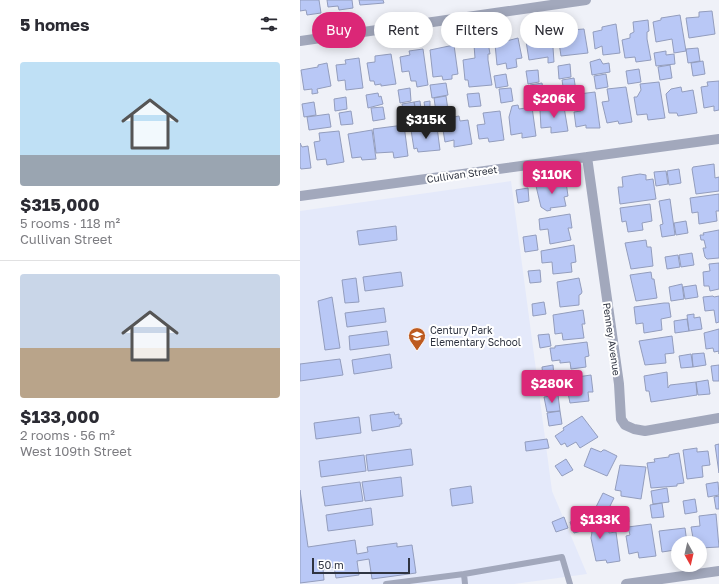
<!DOCTYPE html>
<html lang="en">
<head>
<meta charset="utf-8">
<style>
	body { margin:0; font-family:"Golos Text",sans-serif; background:#f2f2f3; color:#2b2b33; height:100vh; display:flex; flex-direction:column; font-size:15px; white-space:nowrap }
	* { box-sizing:border-box; margin:0 }
	p { font-size:13px; color:#7c7c81 }
	.icon { flex:none; width:22px; height:22px; fill:none; stroke:currentColor; stroke-width:2; stroke-linecap:round; stroke-linejoin:round }
	.map { position:relative; flex:1; overflow:hidden }
	.side { display:flex; flex-direction:column; background:#fff; width:300px }
	.side>* { flex:none }
	.hud { position:absolute; left:12px; top:12px; width:347px; height:36px; display:flex; gap:8px }
	.needle { width:26px; rotate:172deg }
	.tools { position:absolute; left:371px; top:536px; display:grid; gap:8px }
	.tools a { display:grid; place-items:center; width:36px; height:36px; border-radius:50%; background:#fff; box-shadow:0 2px 10px #0003; font-size:20px }
	.scale { position:absolute; left:12px; bottom:10px; width:98px; box-sizing:border-box; padding-left:4px; border:2px solid #2f3441; border-top:0; font-size:11px; line-height:14px; white-space:nowrap; color:#2f3441; -webkit-text-stroke:3px #fff; paint-order:stroke }
	.price { position:absolute; translate:-50% -34px; padding:0 9px; border-radius:4px; background:#db2777; color:#fff; font-size:13px; line-height:26px; filter:drop-shadow(0 1px 2px #0008) }
	.price::after { content:''; position:absolute; left:50%; top:24px; width:12px; height:9px; margin-left:-6px; background:inherit; clip-path:polygon(0 0,100% 0,50% 100%) }
	.price.current { background:#222; color:#fff }
	ul { padding:0; list-style:none }
	li { display:grid; align-content:center; gap:8px; height:212px; padding:0 20px }
	li+li { border-top:1px solid #e1e1e2 }
	li span { display:grid; place-items:center; height:124px; border-radius:4px; color:#555 }
	li>.icon { margin-inline-start:auto }
	span .icon { width:72px; height:72px; fill:#fffc; stroke-width:1 }
	li b { font-size:17px }
	h2 { display:flex; justify-content:space-between; align-items:center; height:48px; padding:0 20px; font-size:17px }
	.chip { padding:0 14px; border-radius:18px; background:#fff; box-shadow:0 2px 10px #0003; font-size:14px; line-height:36px }
	.chip.current { background:#db2777; color:#fff }
	main { display:flex; flex:1; min-height:0 }
	.map>svg:first-child { display:block }
	.built { fill:#e4e9fa }
	.building { fill:#b9c8f6; stroke:#939dbd }
	.lines { fill:none; stroke-linecap:round; stroke-linejoin:round }
	.service { stroke:#a2a8bc; stroke-width:6 }
	.minor { stroke:#a2a8bc; stroke-width:10 }
	.labels { text-anchor:middle; dominant-baseline:central; stroke-width:4; stroke-linejoin:round; paint-order:stroke }
	.street-label { font-size:10px; fill:#2f3441; stroke:#fff }
	.poi-label { font-size:10px; fill:#2f3441; stroke:#fff; text-anchor:start }
</style>
</head>
<body>
<main>
<section class="side">
<h2>5 homes<svg class="icon" aria-label="filters" viewBox="0 0 24 24"><path d="M4 7h16M4 17h16"/><circle cx="9" cy="7" r="2"/><circle cx="15" cy="17" r="2"/></svg></h2>
<ul>
<li><span style="background:linear-gradient(#bfe0f5 75%,#9aa5b1 0)"><svg class="icon" aria-label="home" viewBox="0 0 24 24"><path d="M3 11l9-7 9 7M6 9v11h12V9"/></svg></span><div><b>$315,000</b><p>5 rooms · 118 m²</p><p>Cullivan Street</p></div></li>
<li><span style="background:linear-gradient(#c9d6e8 60%,#b9a48a 0)"><svg class="icon" aria-label="home" viewBox="0 0 24 24"><path d="M3 11l9-7 9 7M6 9v11h12V9"/></svg></span><div><b>$133,000</b><p>2 rooms · 56 m²</p><p>West 109th Street</p></div></li>
</ul>
</section>
<div class="map">
<svg width="419" height="584" viewBox="0 0 419 584">
	<rect width="100%" height="100%" fill="#eff1f8"/>
	<path class="built" d="M211,181L252,491L287,574L214,584H0V211Z"/>
	<path class="building" d="M0,0H19L21,13L7,15L6,10L0,11Z
		M27,0H52L53,8L39,10L38,6L28,7Z
		M59,0H83L84,3L60,5Z
		M412,11L415,34L389,38L386,18L399,17V12Z
		M380,15L386,51L374,53L372,39L356,42L353,22L361,20V18Z
		M348,20L349,31L347,32V39L351,60L336,62L335,57L325,58L322,40L330,38V34L334,32L333,22Z
		M316,24L320,53L303,55L302,46L295,49L293,32L302,30V27Z
		M284,29L288,53L261,56L258,36L271,34V30Z
		M252,33L254,62L248,63V57L229,60L226,41L236,38V36L238,35Z
		M218,38L222,58L216,59L217,67L207,69L206,63L197,65L195,44Z
		M188,42L190,54H188V60L192,85L169,87L168,80H165L163,60L175,58L174,45Z
		M154,45L158,74L152,75V79L143,80L142,76L133,77L130,50Z
		M398,48L400,61L388,63L386,49Z
		M123,49L128,85L117,87L116,81H111L109,71L102,72L100,57L110,55L109,51Z
		M366,51V55L374,54L375,64L356,66L354,53Z
		M91,54L96,84L81,86V84L75,85L74,81H70L67,63L75,62V56Z
		M59,58L63,88L46,90L45,80L38,81L36,65L46,64L45,60Z
		M300,59L303,64L309,63L310,72L292,75L290,62Z
		M403,61L405,74L393,76L391,63Z
		M27,63L31,86L17,89L18,93L12,94V89L4,90L1,70L18,67V65Z
		M270,64L271,77L259,79L258,66Z
		M370,65L372,78L360,80L358,67Z
		M339,69L341,82L328,84L326,71Z
		M238,70L239,82L228,84L226,71Z
		M206,74L208,86L196,88L194,76Z
		M306,74L308,87L296,89L294,76Z
		M274,78L276,91L264,93L262,80Z
		M419,81V110L414,111V106L404,108L401,87L408,86L407,82Z
		M359,82L365,118L348,120L347,114L337,115L334,97H337L341,90L340,84Z
		M146,83L148,95L132,98L130,85Z
		M242,83L244,96L232,97L230,85Z
		M326,87L332,122L319,124L318,121L307,123L302,102L309,101L307,89Z
		M381,87L382,92L393,90L397,113L378,116L377,113H369L366,94L371,89Z
		M110,88L111,101L100,103L98,90Z
		M211,88L213,101L201,103L199,89Z
		M295,92L300,128H286V125L276,127L274,112L281,111L279,94Z
		M78,93L79,97L81,96L83,104L68,108L66,95Z
		M179,93L181,106L169,107L167,94Z
		M146,96L148,110L136,112L134,98Z
		M46,97L47,109L35,111L34,99Z
		M120,101L121,110L116,111L114,102Z
		M130,101V108H125L124,102Z
		M14,102L16,115L4,117L2,104Z
		M114,102L116,114L104,116L102,104Z
		M260,104L261,107H264L268,131L251,133V127L241,128L240,110L253,108V105Z
		M218,105L219,109L232,107L236,136L222,138V133L211,135L209,117L212,106Z
		M83,107L85,119L73,121L71,108Z
		M51,111L53,124L41,125L39,113Z
		M200,111L204,140L189,142L188,138L179,139L177,125L185,124L183,113Z
		M29,114L31,127L9,130L7,117Z
		M159,116L160,121L168,120L172,144L154,147V140L145,142L142,124L148,123V118Z
		M104,125L108,156L94,158L93,152L76,153L73,129Z
		M137,127L140,150L118,152L117,148L114,149L111,130Z
		M72,130L76,159L62,160L61,157L52,158L48,134Z
		M39,131L44,162L27,165L26,159L17,160L14,142L20,141L19,133Z
		M0,143L2,147L8,146L11,168L1,169L0,167Z
		M414,164L415,178L419,177V191L396,194L392,169L393,167Z
		M379,169L381,183L369,185L367,171Z
		M366,171L368,184L356,186L354,172Z
		M340,174L346,175V180L353,179L356,199L320,204L318,187H323L322,177Z
		M266,182L268,196L264,197L266,206L250,208L251,210L247,211L241,207L236,186Z
		M228,188L229,201L218,203L216,190Z
		M419,194V211H416L417,221L399,224L398,212L392,213L390,198Z
		M370,199L375,235L362,237L360,225L363,224L359,201Z
		M350,204L352,221L342,223L343,230L328,232L326,221L322,222L320,208Z
		M270,214L272,228H268L271,240L250,244L248,229L240,230L239,219Z
		M386,221L388,233L376,235L374,223Z
		M96,226L97,240L59,245L57,231Z
		M419,230V258L407,259L405,257L403,248H406L404,240H401L400,235H404L403,233Z
		M236,235L238,250L225,252L223,237Z
		M346,240L347,247H351L353,266L331,269L325,243Z
		M274,245L276,262L271,263L272,272L253,274L252,262L242,263L241,251Z
		M392,253L394,265L381,267L379,255Z
		M378,255L380,267L367,269L365,257Z
		M419,263V289L410,291L409,286H404L403,272L410,271L409,264Z
		M240,270L241,282L230,283L228,271Z
		M101,272L103,286L65,291L63,277Z
		M351,272L352,279H354L357,298L336,301L330,275Z
		M56,278L59,302L45,303L42,280Z
		M279,278L282,292L281,294L279,295V305L260,307L257,282Z
		M382,284L384,299L371,301L369,287Z
		M396,285L398,297L385,299L383,287Z
		M413,296L414,297L419,296V322L416,323L414,310L405,311L403,297Z
		M32,297L40,348L25,350L18,301Z
		M244,302L246,314L233,316L232,304Z
		M364,303H369L371,317L361,319L362,330L344,333L343,323L336,324L334,307Z
		M84,308L86,322L47,327L45,313Z
		M283,310L285,324H282L284,338L263,340L262,333L255,334L253,315Z
		M394,314V318L400,317L402,329L389,331L387,315Z
		M387,319L389,331L375,333L374,321Z
		M419,329V354V351L414,352L413,348L406,349L404,333Z
		M87,331L89,345L50,350L49,336Z
		M249,334L251,346L240,348L238,335Z
		M372,336L374,353L365,354L366,363L345,365L339,341Z
		M287,342L289,356L285,357L286,367L271,369L270,362L260,363V360L252,361L250,348H255V346Z
		M404,353L406,365L393,367L392,354Z
		M90,354L92,368L54,374L52,360Z
		M391,354L393,367L381,368L379,356Z
		M40,359L43,375L0,381V364Z
		M253,365L254,377L243,379L242,367Z
		M419,365V381H413L411,366Z
		M367,372L368,388L370,385L396,382L397,395L351,402L349,391H346L344,376Z
		M291,375L293,392H288L289,401L270,403L268,393L265,394L263,379Z
		M408,380L410,394L398,395L396,382Z
		M258,395L260,411L247,412L244,397Z
		M260,411L262,424L249,426L247,413Z
		M94,412L95,415L99,414V419L101,418L102,424H100V426L72,431L70,415Z
		M282,416L298,437L280,448L276,442L267,447L265,443L261,445L255,436L264,430L263,428Z
		M59,417L61,433L16,439L14,423Z
		M247,439L249,448L226,451L225,442Z
		M419,444V473L415,445Z
		M291,448L301,452L303,450H305L317,456L307,476L284,466Z
		M397,448V452L408,451L410,465L402,466L403,477L387,479L383,450Z
		M111,449L113,465L68,471L66,455Z
		M379,453L384,483L377,484V486L351,488L347,463L355,462L354,459L369,457V455Z
		M64,455L66,471L21,477L19,461Z
		M266,459L273,470L262,476L255,466Z
		M320,465L346,467L341,499L321,496V491L315,490Z
		M101,477L103,496L65,501L62,482Z
		M60,482L63,501L25,506L22,487Z
		M418,482L419,495L408,497L406,484Z
		M171,486L173,503L152,506L150,489Z
		M367,488L369,502L353,504L351,491Z
		M0,490L8,547L55,540L57,554L68,552L67,547L97,543V547L112,545L116,573L72,579L69,559L57,561L59,575L36,578L34,567L23,569L24,580L0,583Z
		M303,493L314,498L308,510L296,507Z
		M419,496V509H416L414,497Z
		M395,499L397,512L385,514L383,501Z
		M362,503L364,517L352,518L350,505Z
		M71,508L73,525L28,531L26,515Z
		M328,509L329,522L317,524L315,511Z
		M416,514L419,547L400,548V543H394L391,527L400,526L399,516Z
		M264,517L268,528L256,532L252,522Z
		M291,517L292,525L304,524V529L309,528V533L316,532L320,561L307,563L306,560L296,561L291,538L292,532L285,530L274,533L270,522Z
		M351,524L356,556L339,558L338,552L329,554L326,536L330,535L328,527Z
		M385,528L387,543H378V553H375V550L362,552L359,531Z"/>
	<g class="lines">
		<path class="service" d="M86,584L164,574
			M165,584L164,574L262,557L270,584"/>
		<path class="minor" d="M0,41L286,0
			M287,157L319,384L321,419L325,425L334,429L345,431L419,418
			M0,196L419,139
			M326,584L419,571"/>
	</g>
	<defs>
		<g id="school-pin" transform="scale(0.9)"><path d="M0 17L-7.5 6A9.5 9.5 0 1 1 7.5 6Z" fill="#bd5a1f" stroke="#fff"/><path d="M0-5L7-2L0 1L-7-2ZM-4 1L0 2.5L4 1V4Q0 6-4 4Z" fill="#fff"/></g>
	</defs>
	<g fill-rule="evenodd">
		<use href="#school-pin" x="117" y="336"/>
	</g>
	<g class="labels">
		<g class="street-label">
			<text transform="translate(162 174) rotate(-8)">Cullivan Street</text>
			<text transform="translate(312 339) rotate(82)">Penney Avenue</text>
		</g>
		<g class="poi-label">
			<text x="130" y="330">Century Park<tspan x="130" dy="12">Elementary School</tspan></text>
		</g>
	</g>
</svg>
<div class="tools">
<a><svg class="needle" viewBox="-14 -14 28 28"><path d="M0-13l5 13h-10z" fill="#e53935"/><path d="M0 13l5-13h-10z" fill="#7c7c81"/></svg></a>
</div>
<div class="scale">50 m</div>
<b class="price" style="left:254px;top:119px">$206K</b>
<b class="price current" style="left:126px;top:140px">$315K</b>
<b class="price" style="left:252px;top:195px">$110K</b>
<b class="price" style="left:252px;top:404px">$280K</b>
<b class="price" style="left:300px;top:540px">$133K</b>
<div class="hud">
<a class="chip current">Buy</a>
<a class="chip">Rent</a>
<a class="chip">Filters</a>
<a class="chip">New</a>
</div>
</div>
</main>
</body>
</html>
